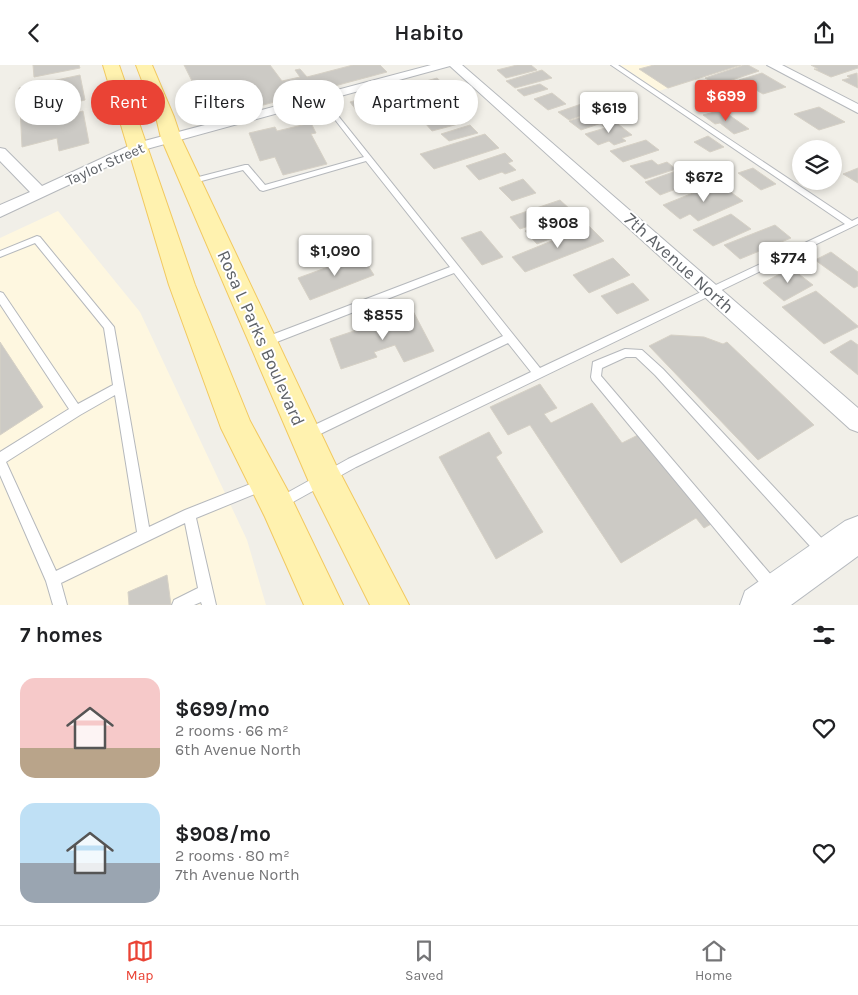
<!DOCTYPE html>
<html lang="en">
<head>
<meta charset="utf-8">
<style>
	body { margin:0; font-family:Karla,sans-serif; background:#f2f2f2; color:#202124; height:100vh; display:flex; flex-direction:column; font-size:19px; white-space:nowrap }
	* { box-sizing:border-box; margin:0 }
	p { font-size:16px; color:#757577 }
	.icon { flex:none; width:28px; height:28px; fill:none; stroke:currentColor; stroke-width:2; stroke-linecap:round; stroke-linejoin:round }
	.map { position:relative; height:540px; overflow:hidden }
	.drawer { display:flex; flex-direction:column; background:#fff; flex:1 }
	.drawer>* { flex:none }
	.hud { position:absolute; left:15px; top:15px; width:500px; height:45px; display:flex; gap:10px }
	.controls { position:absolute; left:792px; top:75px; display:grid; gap:10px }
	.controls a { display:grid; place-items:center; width:50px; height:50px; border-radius:50%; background:#fff; box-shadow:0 2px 8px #0003; font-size:25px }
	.price { position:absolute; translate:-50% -42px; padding:0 11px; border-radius:5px; background:#fff; color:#222; font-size:16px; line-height:32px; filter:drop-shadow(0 1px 2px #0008) }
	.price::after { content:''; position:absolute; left:50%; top:30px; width:15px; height:11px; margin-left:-8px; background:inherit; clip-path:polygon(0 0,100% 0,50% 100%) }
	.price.selected { background:#ea4335; color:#fff }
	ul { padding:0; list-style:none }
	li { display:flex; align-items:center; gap:15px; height:125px; padding:0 20px }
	li span { display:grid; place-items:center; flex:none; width:140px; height:100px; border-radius:15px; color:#555 }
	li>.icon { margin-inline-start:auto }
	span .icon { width:60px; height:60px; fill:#fffc; stroke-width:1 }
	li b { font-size:21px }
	h2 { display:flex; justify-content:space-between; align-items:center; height:60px; padding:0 20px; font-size:21px }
	.tag { padding:0 18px; border-radius:22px; background:#fff; box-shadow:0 2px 8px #0003; font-size:18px; line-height:45px }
	.tag.selected { background:#ea4335; color:#fff }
	header { display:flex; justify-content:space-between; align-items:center; height:65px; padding:0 20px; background:#fff; font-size:22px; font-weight:600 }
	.tabs { display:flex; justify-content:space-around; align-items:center; height:70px; border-top:1px solid #e0e0e0; background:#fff; font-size:14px; color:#757577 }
	.tabs a { display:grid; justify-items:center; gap:2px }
	.tabs .selected { color:#ea4335 }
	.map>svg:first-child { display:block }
	.commercial { fill:#fef7e0 }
	.building { fill:#cccac5; stroke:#d6d1c6 }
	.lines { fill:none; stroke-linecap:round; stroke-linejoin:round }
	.lane-casing { stroke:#b5b8bc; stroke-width:2 }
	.street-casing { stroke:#b5b8bc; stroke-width:2 }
	.secondary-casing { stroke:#b6babf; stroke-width:2 }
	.primary-casing { stroke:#f2c960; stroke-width:2 }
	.lane { fill:#fff; fill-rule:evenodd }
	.street { fill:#fff; fill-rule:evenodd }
	.secondary { fill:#fff; fill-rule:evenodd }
	.primary { fill:#fff2af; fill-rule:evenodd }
	.labels { text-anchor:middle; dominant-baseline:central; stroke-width:4; stroke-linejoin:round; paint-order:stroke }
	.far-street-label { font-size:15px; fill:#5f6368; stroke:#fff }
	.street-label { font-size:18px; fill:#5f6368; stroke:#fff }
</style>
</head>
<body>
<header><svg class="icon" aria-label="back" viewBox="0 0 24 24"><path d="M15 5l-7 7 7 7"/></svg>Habito<svg class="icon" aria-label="share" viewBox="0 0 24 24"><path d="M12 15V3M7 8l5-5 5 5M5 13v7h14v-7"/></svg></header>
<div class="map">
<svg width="858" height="540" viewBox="0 0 858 540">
	<rect width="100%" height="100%" fill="#f1efe8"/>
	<path class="commercial" d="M620,0H741L659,26Z
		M58,146L140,247L247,475L266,540H0V173Z"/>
	<path class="building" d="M33,0H79L80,3L34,12Z
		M184,0H270L282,16L300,12L295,5L300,4L307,12L353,0H380L387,7L211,54Z
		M517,0H531L537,5L506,13L497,5Z
		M654,0H741L668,23L639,4Z
		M744,0H748L759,6L717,20L705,13Z
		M811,0H858V3L831,12L814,4H818Z
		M542,5L552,13L515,23L506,16Z
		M762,8L786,22L763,29L739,15Z
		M857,8L858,23L842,15L850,13L847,11Z
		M80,10L85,35L59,41L60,52L83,46L89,78L59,86L57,73L22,82L19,23Z
		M437,13L448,23L439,25L441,28L428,32L427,30L360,50L350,37Z
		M540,19L548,24L524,31L517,25Z
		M552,28L566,39L548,45L534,34Z
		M442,33L455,45L432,52L420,39Z
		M596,34L607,42L569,55L558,47Z
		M819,42L845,57L819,65L794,49Z
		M722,45L749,64L734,69L720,58L715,59L703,50Z
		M601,46L613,54L581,65L569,56Z
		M459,49L466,57L432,66L425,58Z
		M614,56L632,70L622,73L626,76L614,80L609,76L598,80L585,69L605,63L602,60Z
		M311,58L316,68L311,69L327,99L283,110L275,92L260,96L249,68L275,62L277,66Z
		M470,60L478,68L449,76L441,69Z
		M485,69L499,83L434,104L420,89Z
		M708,71L724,82L710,87L694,77Z
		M646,75L659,85L623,97L610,86Z
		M505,88L513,96L508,98L516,105L505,109L502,107L479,115L466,101Z
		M652,95L658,100L667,97L676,104L645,114L630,101Z
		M693,100L708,112L660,130L645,117Z
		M753,103L776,119L761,125L738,108Z
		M858,103V118L843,109Z
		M523,114L536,128L512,136L499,123Z
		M718,118L743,136L698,156L690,149L680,154L663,140Z
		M560,135L572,146L520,164L510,152Z
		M574,148L586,159L537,179L525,166Z
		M731,149L751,164L713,181L693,165Z
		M775,160L791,173L740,194L724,180Z
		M589,161L604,176L525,207L512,192Z
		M481,166L503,192L482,200L461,173Z
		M831,187L858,207V221L854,223L815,195Z
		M361,190L374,210L310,235L298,213Z
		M613,193L630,210L589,228L573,210Z
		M791,203L813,220L784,236L763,218Z
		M633,218L649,235L617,249L601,231Z
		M816,226L858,261V262L824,279L782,242Z
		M413,246L434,286L404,297L395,280L374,287L377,292L341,304L330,274Z
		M671,270L704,272L723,279L727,277L814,360L758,395L649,281Z
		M851,275L858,280V310L830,287Z
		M0,277L43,342L0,370Z
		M540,319L557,343L544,349L551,358L592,338L622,378L642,368L713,458L704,463L696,453L621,498L530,360L508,370L490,342Z
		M489,367L502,388L496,392L543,467L496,494L439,392Z
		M167,510L171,540H129L128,527Z"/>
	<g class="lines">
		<g class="lane-casing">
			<path id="lane" d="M611,0H618L852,156L858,153V159L356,402L284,442L280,444L276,442L274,438L276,434L348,394L531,307L508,278L312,373L308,374L304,373L302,369L304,365L503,271L454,208L269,280H261L260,277L261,274L450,202L366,96L263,126L260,125L243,105L190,119H187V115L245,100H248L265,120L364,92L319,34V32H323L540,303L845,159Z
				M37,171L40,172L114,262L149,462L185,445L263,414L267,416L269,420L267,424L196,453L216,540H202L201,537L194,540H172L174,535L198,523L185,458L61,518L67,540H53L46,516L0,410V387L69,344L0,239V227L3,228L78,339L113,320L104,263L35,178L0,192V186ZM115,330L137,467L56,506L6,397L80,350Z
				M625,284L642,285L663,304L829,481L831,486L829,491L824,493L819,491L655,310L636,292H626L602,303L601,311L778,518L780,523L778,528L773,530L768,528L592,315L591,312L593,297Z"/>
		</g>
		<g class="street-casing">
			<path id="street" d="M431,0H462L858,343V367L850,364L450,1L143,85L0,152V140L30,127L0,96V83L5,84L42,121L133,79Z
				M767,0H782L858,39V48Z"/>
		</g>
		<g class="secondary-casing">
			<path id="secondary" d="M858,451V491L791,540H740L745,526L845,456Z"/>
		</g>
		<g class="primary-casing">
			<path id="primary" d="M103,0H119L195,220L250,356L289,428L343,540H304L265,452L221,363L169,220Z
				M136,0H152L174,52L181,73L336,400L409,540H370L312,424L161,73L156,52Z"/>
		</g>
		<use href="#lane" class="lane"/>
		<use href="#street" class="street"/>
		<use href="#secondary" class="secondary"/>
		<use href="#primary" class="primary"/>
	</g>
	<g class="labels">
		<g class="far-street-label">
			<text transform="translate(105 99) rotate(-24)">Taylor Street</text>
		</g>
		<g class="street-label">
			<text transform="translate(679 198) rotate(42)">7th Avenue North</text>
			<text transform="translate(261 273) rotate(66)">Rosa L Parks Boulevard</text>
		</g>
	</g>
</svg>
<div class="controls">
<a><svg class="icon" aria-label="layers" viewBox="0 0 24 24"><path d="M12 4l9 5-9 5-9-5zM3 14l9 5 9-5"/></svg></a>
</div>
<b class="price selected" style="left:726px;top:57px">$699</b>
<b class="price" style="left:609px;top:69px">$619</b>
<b class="price" style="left:704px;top:138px">$672</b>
<b class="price" style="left:558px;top:184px">$908</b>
<b class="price" style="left:335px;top:212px">$1,090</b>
<b class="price" style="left:788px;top:219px">$774</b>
<b class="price" style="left:383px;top:276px">$855</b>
<div class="hud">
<a class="tag">Buy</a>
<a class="tag selected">Rent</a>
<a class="tag">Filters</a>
<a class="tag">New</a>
<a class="tag">Apartment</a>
</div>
</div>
<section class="drawer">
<h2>7 homes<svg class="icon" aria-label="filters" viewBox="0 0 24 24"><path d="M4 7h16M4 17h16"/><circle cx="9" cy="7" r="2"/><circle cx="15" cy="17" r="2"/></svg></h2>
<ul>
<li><span style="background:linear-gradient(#f6c9c9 70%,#b9a48a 0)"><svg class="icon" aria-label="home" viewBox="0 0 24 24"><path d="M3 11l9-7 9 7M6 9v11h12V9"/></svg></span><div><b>$699/mo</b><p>2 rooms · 66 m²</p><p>6th Avenue North</p></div><svg class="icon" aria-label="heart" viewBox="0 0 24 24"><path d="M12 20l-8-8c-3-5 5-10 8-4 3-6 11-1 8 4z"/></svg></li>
<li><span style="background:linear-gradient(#bfe0f5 60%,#9aa5b1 0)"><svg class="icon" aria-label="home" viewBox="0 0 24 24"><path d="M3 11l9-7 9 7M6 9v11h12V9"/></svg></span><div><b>$908/mo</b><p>2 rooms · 80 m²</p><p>7th Avenue North</p></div><svg class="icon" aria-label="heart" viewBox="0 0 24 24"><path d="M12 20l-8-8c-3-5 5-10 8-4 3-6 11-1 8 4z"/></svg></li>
</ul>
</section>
<nav class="tabs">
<a class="selected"><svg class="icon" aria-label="map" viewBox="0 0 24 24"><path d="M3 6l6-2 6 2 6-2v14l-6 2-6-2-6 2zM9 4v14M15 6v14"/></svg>Map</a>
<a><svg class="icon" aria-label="saved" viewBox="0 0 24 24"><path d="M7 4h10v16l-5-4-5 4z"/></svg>Saved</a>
<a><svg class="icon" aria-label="home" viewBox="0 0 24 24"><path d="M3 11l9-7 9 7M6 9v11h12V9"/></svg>Home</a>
</nav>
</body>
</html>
